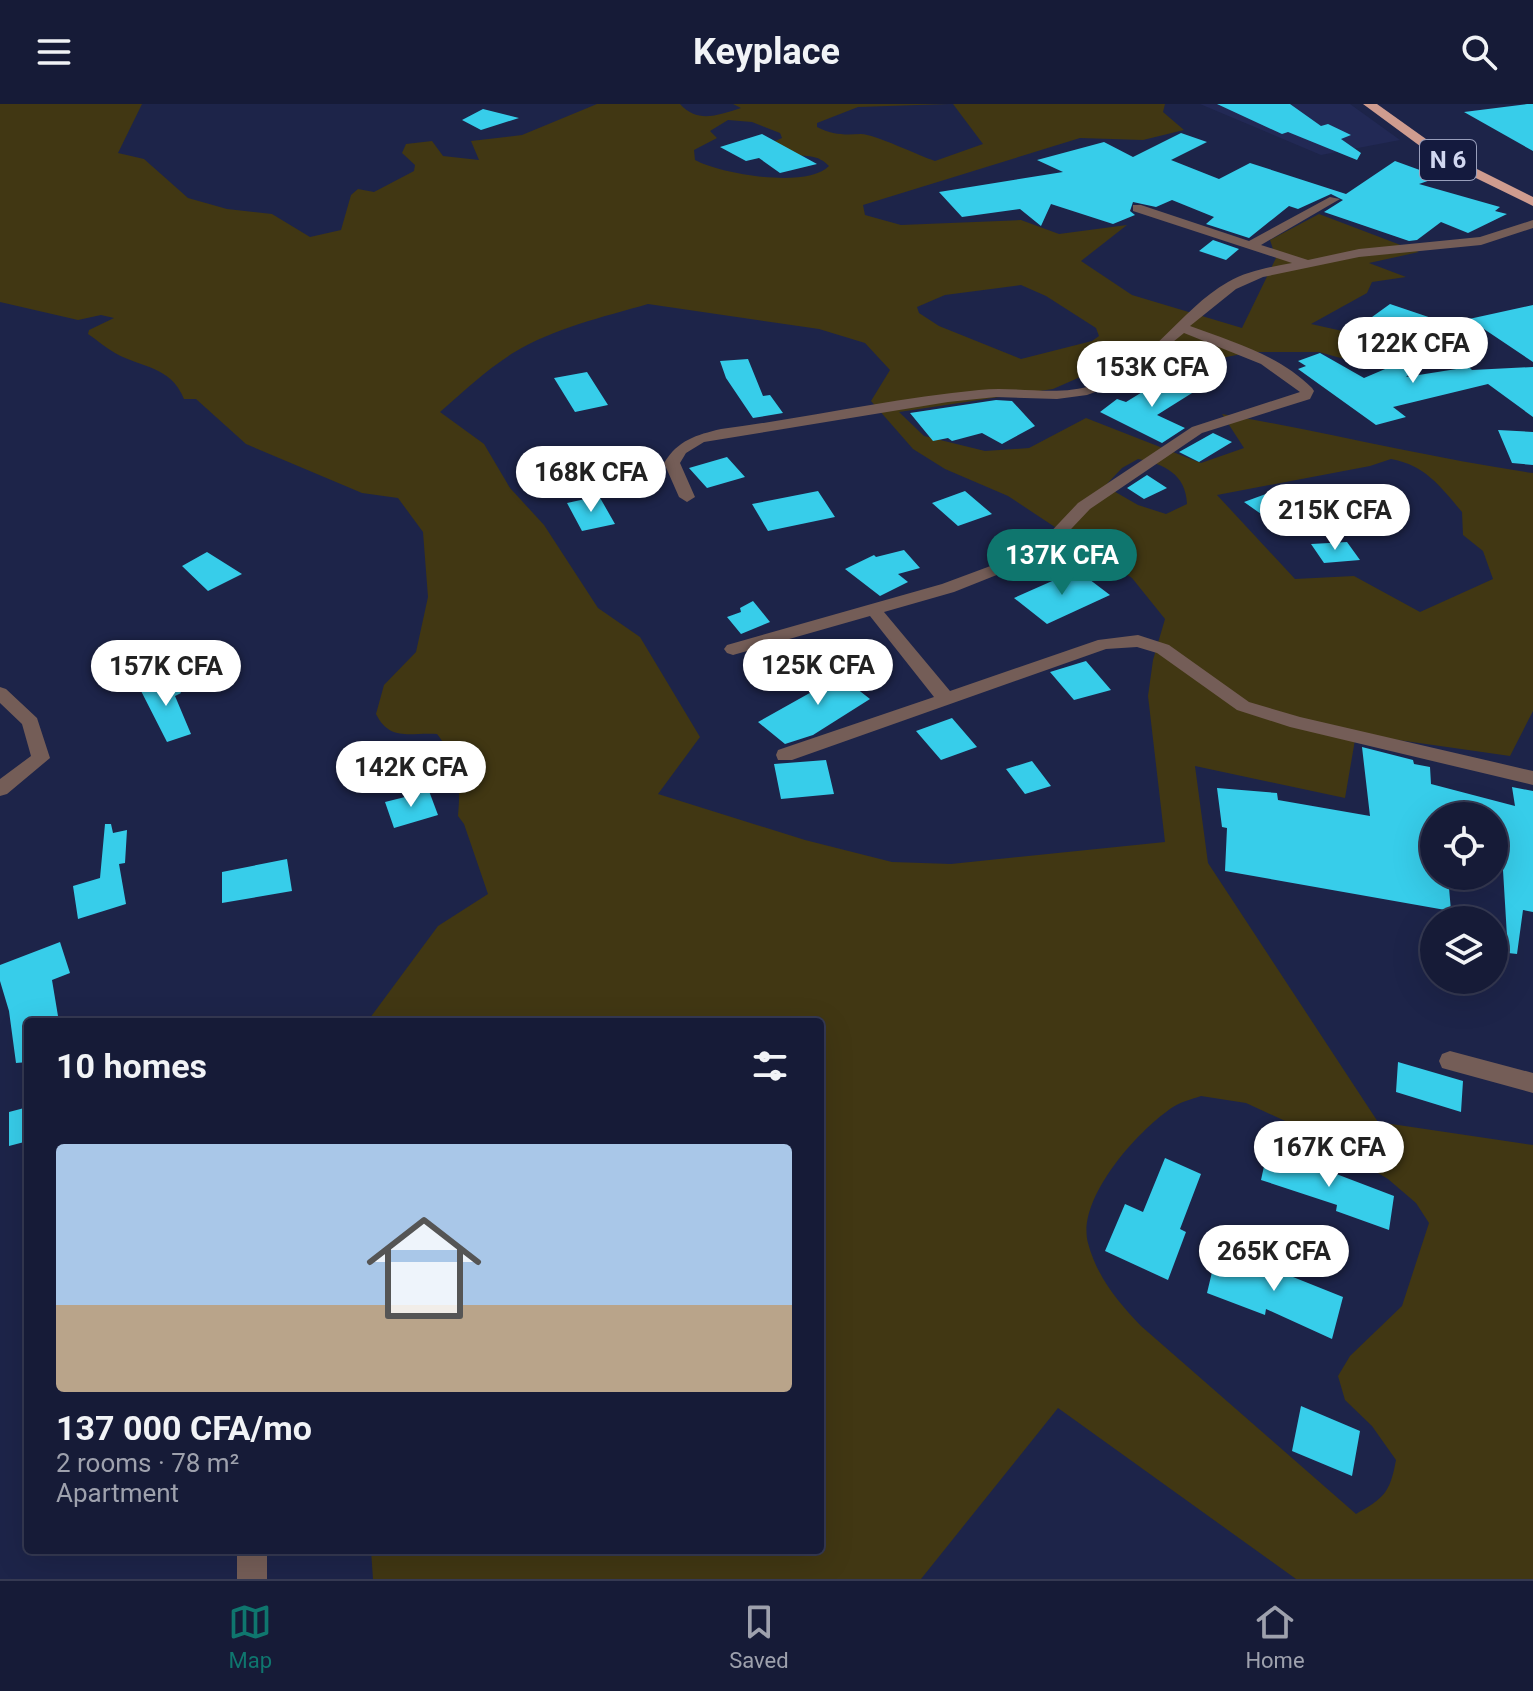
<!DOCTYPE html>
<html lang="en">
<head>
<meta charset="utf-8">
<style>
	body { margin:0; font-family:Roboto,sans-serif; background:#1f243f; color:#f1f3f6; height:100vh; display:flex; flex-direction:column; font-size:30px; white-space:nowrap }
	* { box-sizing:border-box; margin:0 }
	p { font-size:26px; color:#9ea1ad }
	.icon { flex:none; width:44px; height:44px; fill:none; stroke:currentColor; stroke-width:2; stroke-linecap:round; stroke-linejoin:round }
	.map { position:relative; flex:1; overflow:hidden }
	.side { position:absolute; left:24px; top:914px; width:800px; height:536px; display:flex; flex-direction:column; background:#161b37; border-radius:8px; box-shadow:0 8px 32px #0002,0 0 0 2px #353952 }
	.side>* { flex:none }
	.tools { position:absolute; left:1420px; top:698px; display:grid; gap:16px }
	.tools a { display:grid; place-items:center; width:88px; height:88px; border-radius:50%; background:#161b37; box-shadow:0 8px 32px #0002,0 0 0 2px #353952; font-size:40px }
	.price { position:absolute; translate:-50% -68px; padding:0 18px; border-radius:28px; background:#fff; color:#222; font-size:26px; line-height:52px; filter:drop-shadow(0 2px 4px #0008) }
	.price::after { content:''; position:absolute; left:50%; top:48px; width:24px; height:18px; margin-left:-12px; background:inherit; clip-path:polygon(0 0,100% 0,50% 100%) }
	.price.selected { background:#0f766e; color:#fff }
	ul { padding:0; list-style:none }
	li { display:grid; align-content:center; gap:16px; height:424px; padding:0 32px }
	li+li { border-top:2px solid #353952 }
	li span { display:grid; place-items:center; height:248px; border-radius:8px; color:#555 }
	li>.icon { margin-inline-start:auto }
	span .icon { width:144px; height:144px; fill:#fffc; stroke-width:1 }
	li b { font-size:34px }
	h2 { display:flex; justify-content:space-between; align-items:center; height:96px; padding:0 32px; font-size:34px }
	header { display:flex; justify-content:space-between; align-items:center; height:104px; padding:0 32px; background:#161b37; font-size:36px; font-weight:700 }
	.tabs { display:flex; justify-content:space-around; align-items:center; height:112px; border-top:2px solid #353952; background:#161b37; font-size:22px; color:#9ea1ad }
	.tabs a { display:grid; justify-items:center; gap:4px }
	.tabs .selected { color:#0f766e }
	.map>svg:first-child { display:block }
	.built { fill:#222955 }
	.green { fill:#413713; fill-rule:evenodd }
	.building { fill:#37cdea }
	.lines { fill:none; stroke-linecap:round; stroke-linejoin:round }
	.minor { fill:#745d57; fill-rule:evenodd }
	.trunk { fill:#cf9c8f; fill-rule:evenodd }
	.labels { text-anchor:middle; dominant-baseline:central; stroke-width:8; stroke-linejoin:round; paint-order:stroke }
	.shield { fill:#141a3e; stroke:#989ebb; stroke-width:2 }
	.shield-label { font-size:24px; font-weight:bold; fill:#d1d7f0 }
</style>
</head>
<body>
<header><svg class="icon" aria-label="menu" viewBox="0 0 24 24"><path d="M4 6h16M4 12h16M4 18h16"/></svg>Keyplace<svg class="icon" aria-label="search" viewBox="0 0 24 24"><circle cx="10" cy="10" r="6"/><path d="M15 15l6 6"/></svg></header>
<div class="map">
<svg width="1533" height="1475" viewBox="0 0 1533 1475">
	<rect width="100%" height="100%" fill="#1d2449"/>
	<path class="built" d="M1200,0H1350L1400,36L1321,51Z"/>
	<path class="green" d="M0,0H142L118,49L144,55L188,94L227,105L272,110L310,133L341,126L351,91L358,85L374,88L414,67L415,61L402,49L406,40L432,37L443,52L479,56L471,37L522,31L597,0H680C698,20 718,11 741,4L733,0H948L858,3L817,19V23C833,31 844,31 861,30C874,30 920,52 935,57L983,40L953,0H1165L1163,8L1184,26L1143,36L1080,34L863,101L865,111L901,121L1021,116L1059,130L1127,121L1081,157L1132,191L1242,224L1276,154L1270,136L1319,110L1419,148L1369,159L1406,173L1372,178L1367,189L1311,220L1432,247L1373,263L1319,248H1252L1160,266L1094,267L1053,285L899,308L924,332L985,347L1029,344L1086,314L1201,359L1244,344L1222,310C1326,328 1429,354 1533,369V607L1510,652L1356,630L1345,694L1195,662L1208,759L1378,1018L1533,1041V1475H1296L1058,1304L921,1475H373L371,1446H820V918H367L438,822L488,790L464,720L458,712C461,676 459,659 437,630C410,628 390,638 376,610L384,581L416,548L428,493L423,428L398,394L362,389L246,340L196,295H184C171,262 142,264 115,249C106,244 97,236 88,230L89,226L114,214L101,211L78,216L0,198ZM728,16L752,18L780,29L782,34L764,42C770,45 777,48 783,50C799,54 815,47 829,62C807,85 721,70 695,56L694,46L717,34L710,27ZM1021,181L1046,192L1096,224L1099,232L1092,237L1021,255L939,222L919,209L917,203L945,191ZM648,200L819,225L865,239L890,266L871,297L913,345L945,365L1008,392L1132,474L1165,515L1153,556L1148,592L1165,738L951,760L892,758L805,736L658,690L700,633L640,533L598,504L544,421L510,384L484,340L440,308C464,287 486,266 513,249C554,224 603,213 648,200ZM1138,355C1164,360 1186,370 1187,400L1166,410L1138,401L1105,382L1122,364ZM1391,355C1425,361 1441,383 1462,408L1463,431L1483,447L1493,475L1420,508L1354,472L1295,475L1217,391L1370,362ZM1201,992L1246,999L1307,1027L1388,1075L1416,1099L1429,1119L1402,1202L1350,1252L1338,1272L1345,1296L1372,1322L1396,1356C1390,1389 1384,1394 1356,1410L1141,1222C1118,1198 1097,1173 1088,1139C1076,1095 1138,1026 1173,1003C1181,998 1192,995 1201,992Z"/>
	<path class="building" d="M1217,0H1290L1321,22L1328,20L1351,31L1341,35L1361,49L1357,56L1288,28L1282,30Z
		M1527,0H1533V47L1464,8Z
		M483,5L519,14L481,26L462,16Z
		M1181,29L1207,38L1171,56L1219,75L1250,59L1346,90L1395,57L1439,73L1419,80L1500,103L1495,107L1507,110L1468,129L1441,118L1417,136L1409,137L1324,108L1343,96L1331,90L1298,105L1289,102L1249,134L1206,120L1214,113L1172,96L1156,103L1133,98L1130,107L1135,111L1113,120L1051,100L1041,122L1020,105L962,113L939,88L1063,68L1037,56L1104,38L1133,53Z
		M762,30L817,60L780,69L759,54L746,57L720,43Z
		M1213,136L1239,145L1226,156L1199,147Z
		M1390,200L1464,225L1446,240L1372,213Z
		M1533,201V258L1469,215Z
		M1432,245L1435,249L1406,273L1469,263L1472,266L1533,263V313L1488,280L1393,303L1406,313L1376,321L1298,265L1306,262L1298,257L1320,249L1364,274Z
		M748,255L763,292L770,291L783,309L753,314L726,274L720,257Z
		M587,268L608,301L575,308L554,274Z
		M1170,271L1200,284L1157,311L1185,324L1162,339L1100,308L1117,295L1126,298Z
		M996,296L1012,297L1035,322L1002,340L982,329L952,337L948,334L933,337L910,309Z
		M1498,326L1533,328V361L1512,359Z
		M1213,329L1232,338L1199,358L1179,348Z
		M727,353L745,373L707,384L689,364Z
		M1147,371L1167,384L1144,395L1127,384Z
		M1277,386L1304,404L1271,417L1244,398Z
		M818,387L835,413L768,427L752,400Z
		M965,387L992,410L958,422L932,399Z
		M599,392L615,420L582,427L567,399Z
		M1347,438L1360,456L1324,459L1311,440Z
		M904,446L920,464L898,470L908,478L880,492L845,465L874,451L876,453Z
		M207,448L242,470L208,487L182,462Z
		M1077,466L1110,491L1047,520L1014,494Z
		M753,497L770,518L741,530L727,513L741,508L740,504Z
		M852,554L866,570L847,577L870,595L813,631L785,640L758,618L840,572L843,574L832,561Z
		M1086,557L1111,586L1074,596L1050,568Z
		M171,572L181,589L175,592L191,630L167,638L139,583Z
		M952,614L977,643L941,656L916,627Z
		M1362,643L1413,656L1414,660L1430,663L1431,680L1515,702L1512,683L1533,687V808L1523,806L1517,850L1508,849L1501,733L1494,732V712H1434V772H1448L1451,807L1225,767L1227,724L1222,723L1217,684L1277,689L1278,696L1370,712Z
		M826,656L834,690L781,695L774,660Z
		M1032,657L1051,682L1025,690L1006,665Z
		M429,687L438,711L394,724L385,698Z
		M105,720H111L113,729L127,726L125,759L119,760L126,800L78,815L73,782L100,774Z
		M287,755L292,787L222,799V768Z
		M60,838L70,869L52,876L59,918H28V958L16,959L9,907L0,877V861Z
		M1398,958L1463,977L1461,1008L1396,988Z
		M28,1003V1037L9,1042V1008Z
		M1268,1044L1394,1092L1389,1126L1336,1107L1337,1101L1261,1076Z
		M1165,1054L1201,1070L1180,1125L1186,1128L1168,1176L1105,1147L1125,1100L1143,1108Z
		M1218,1143L1343,1193L1332,1235L1266,1205L1265,1211L1207,1189Z
		M1301,1302L1360,1327L1352,1372L1292,1347Z"/>
	<g class="lines">
		<path class="minor" d="M1330,93L1340,95L1261,141L1308,156L1359,145L1480,133L1533,116V124L1481,141L1359,153L1263,173L1236,185L1190,222C1233,238 1279,251 1312,284L1314,287L1310,295L1202,329L1090,405L1055,442L1024,460L954,488L884,508L950,587L1098,536L1138,531L1169,541L1249,598L1300,613L1533,667V681L1290,623L1237,606L1157,549L1137,543L1106,545L792,656H778L776,651L778,646L934,593L870,512L733,551L727,549L724,545L727,541L942,480L1012,454L1043,436L1078,399L1192,323L1300,288L1261,260L1184,229L1125,277L1087,291L1057,295L996,293L948,298L704,338L686,349L680,359L695,393L687,398L679,393L664,359C678,336 696,331 721,325C807,314 893,294 979,286C1017,282 1058,293 1094,281C1149,263 1179,206 1228,178C1247,167 1270,163 1292,159L1133,107V101H1141L1249,137Z
			M0,583L6,585L37,614L50,654L7,690L0,692V675L31,652L22,620L0,599Z
			M1450,947L1533,969V989L1442,964L1439,957L1442,950Z
			M237,1446H267V1475H237Z"/>
		<path class="trunk" d="M1363,0H1377L1447,50L1533,93V102L1439,56Z"/>
	</g>
	<g class="labels">
		<rect class="shield" x="1420" y="36" width="56" height="40" rx="6"/>
		<g class="shield-label">
			<text x="1448" y="56">N 6</text>
		</g>
	</g>
</svg>
<div class="tools">
<a><svg class="icon" aria-label="locate" viewBox="0 0 24 24"><circle cx="12" cy="12" r="6"/><path d="M12 2v4M12 18v4M2 12h4M18 12h4"/></svg></a>
<a><svg class="icon" aria-label="layers" viewBox="0 0 24 24"><path d="M12 4l9 5-9 5-9-5zM3 14l9 5 9-5"/></svg></a>
</div>
<b class="price" style="left:1413px;top:281px">122K CFA</b>
<b class="price" style="left:1152px;top:305px">153K CFA</b>
<b class="price" style="left:591px;top:410px">168K CFA</b>
<b class="price" style="left:1335px;top:448px">215K CFA</b>
<b class="price selected" style="left:1062px;top:493px">137K CFA</b>
<b class="price" style="left:818px;top:603px">125K CFA</b>
<b class="price" style="left:166px;top:604px">157K CFA</b>
<b class="price" style="left:411px;top:705px">142K CFA</b>
<b class="price" style="left:1329px;top:1085px">167K CFA</b>
<b class="price" style="left:1274px;top:1189px">265K CFA</b>
<section class="side">
<h2>10 homes<svg class="icon" aria-label="filters" viewBox="0 0 24 24"><path d="M4 7h16M4 17h16"/><circle cx="9" cy="7" r="2"/><circle cx="15" cy="17" r="2"/></svg></h2>
<ul>
<li><span style="background:linear-gradient(#a9c7e8 65%,#b9a48a 0)"><svg class="icon" aria-label="home" viewBox="0 0 24 24"><path d="M3 11l9-7 9 7M6 9v11h12V9"/></svg></span><div><b>137 000 CFA/mo</b><p>2 rooms · 78 m²</p><p>Apartment</p></div></li>
</ul>
</section>
</div>
<nav class="tabs">
<a class="selected"><svg class="icon" aria-label="map" viewBox="0 0 24 24"><path d="M3 6l6-2 6 2 6-2v14l-6 2-6-2-6 2zM9 4v14M15 6v14"/></svg>Map</a>
<a><svg class="icon" aria-label="saved" viewBox="0 0 24 24"><path d="M7 4h10v16l-5-4-5 4z"/></svg>Saved</a>
<a><svg class="icon" aria-label="home" viewBox="0 0 24 24"><path d="M3 11l9-7 9 7M6 9v11h12V9"/></svg>Home</a>
</nav>
</body>
</html>
